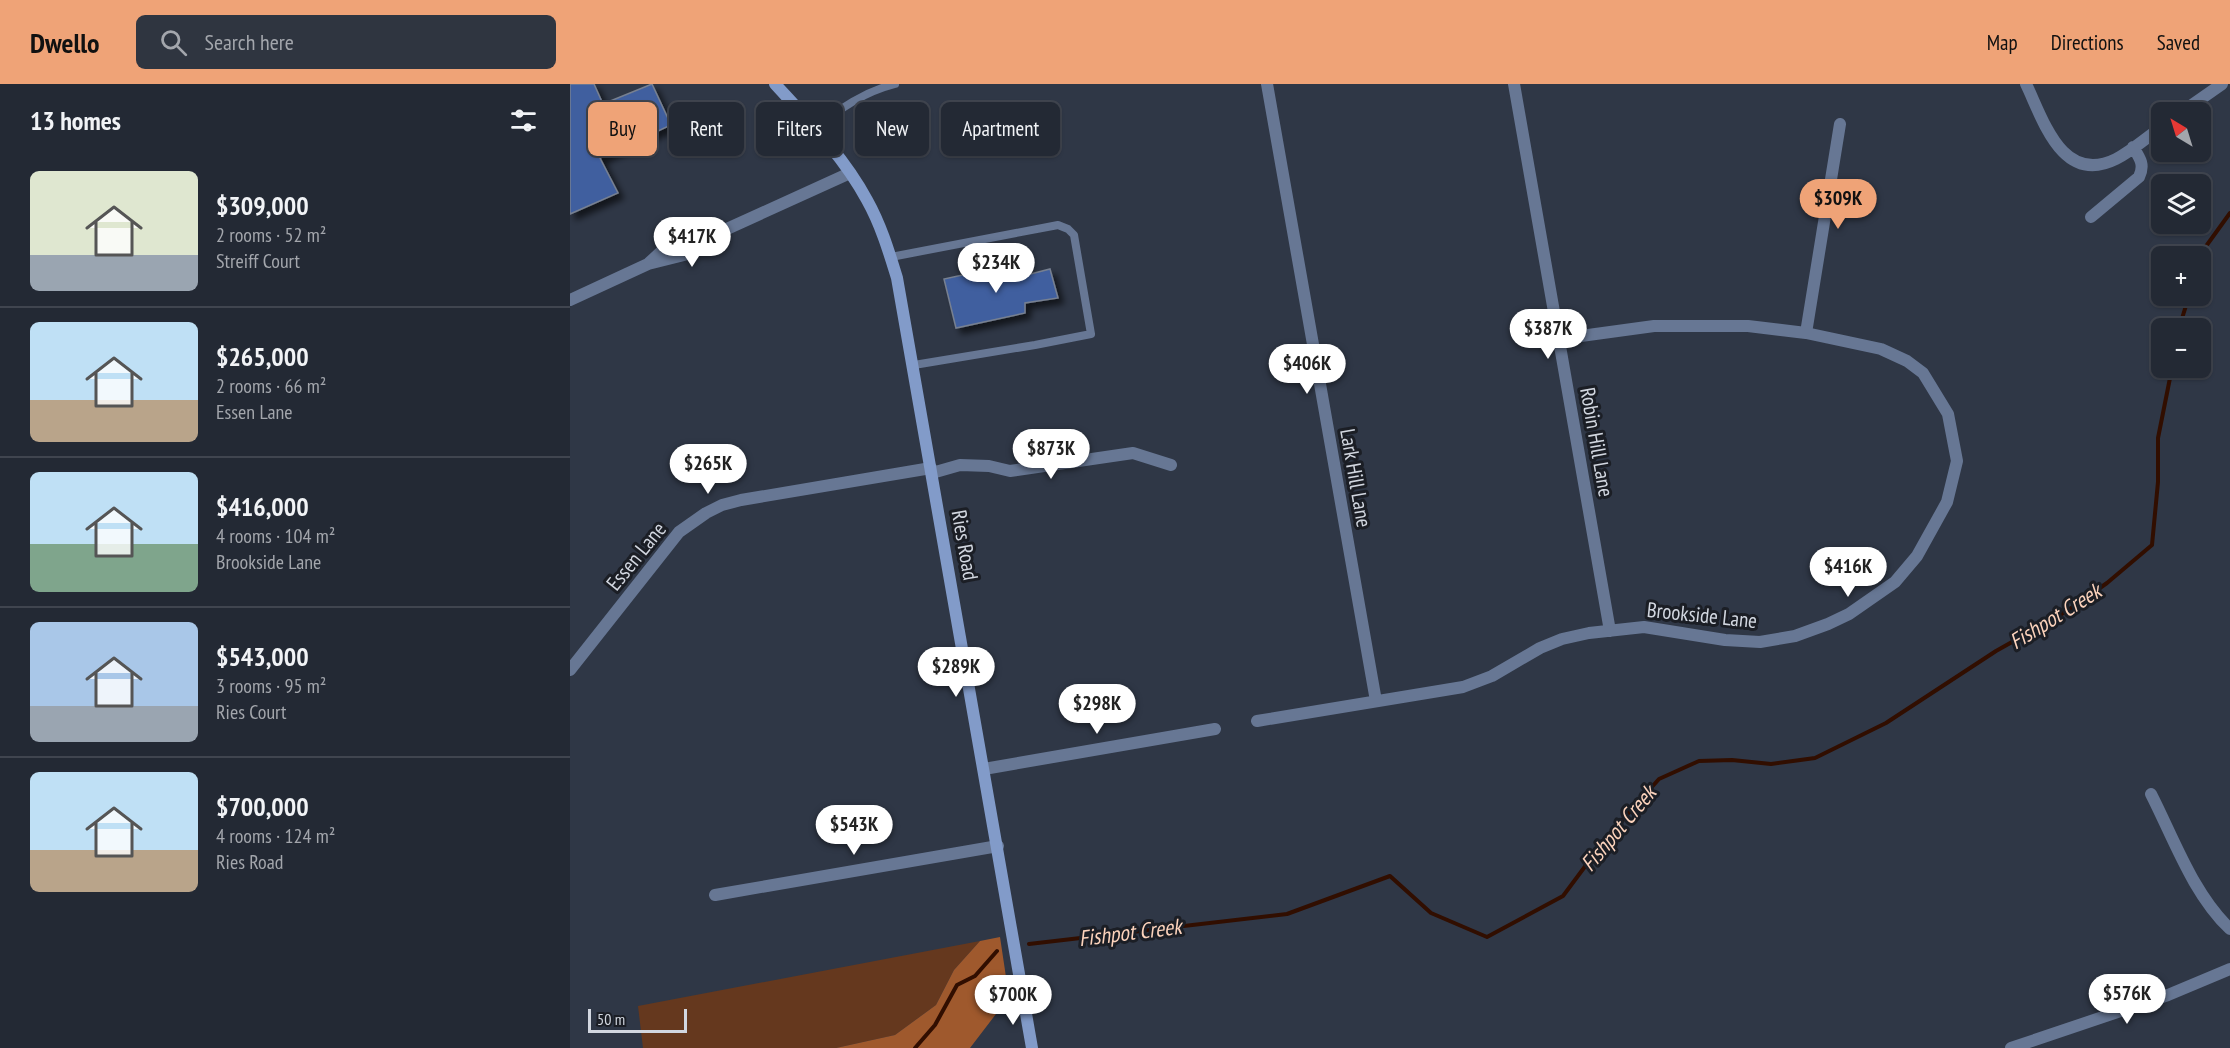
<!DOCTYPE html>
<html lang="en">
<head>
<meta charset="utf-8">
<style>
	body { margin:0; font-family:"PT Sans Narrow",sans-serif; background:#2f3540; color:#f1f3f6; height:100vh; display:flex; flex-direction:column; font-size:22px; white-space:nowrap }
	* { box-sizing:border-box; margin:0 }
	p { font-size:20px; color:#a3a6ac }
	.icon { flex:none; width:33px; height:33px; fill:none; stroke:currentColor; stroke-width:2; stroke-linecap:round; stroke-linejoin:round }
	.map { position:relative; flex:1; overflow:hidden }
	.panel { display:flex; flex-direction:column; background:#232934; width:570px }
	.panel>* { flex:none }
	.guide { position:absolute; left:18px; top:18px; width:570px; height:54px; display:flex; gap:12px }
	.needle { width:39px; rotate:322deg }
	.fabs { position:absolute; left:1581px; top:18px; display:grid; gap:12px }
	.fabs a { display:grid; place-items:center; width:60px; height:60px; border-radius:9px; background:#232934; box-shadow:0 2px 4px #0004,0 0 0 2px #40454f; font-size:30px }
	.scale { position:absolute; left:18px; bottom:15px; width:99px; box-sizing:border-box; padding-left:6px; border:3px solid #d2d7e0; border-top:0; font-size:16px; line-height:21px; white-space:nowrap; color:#d2d7e0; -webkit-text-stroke:4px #1b1e25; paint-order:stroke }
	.price { position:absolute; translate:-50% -51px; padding:0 14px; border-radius:21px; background:#fff; color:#222; font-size:20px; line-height:39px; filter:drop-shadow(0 2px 3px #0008) }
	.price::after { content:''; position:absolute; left:50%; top:36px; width:18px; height:14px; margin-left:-9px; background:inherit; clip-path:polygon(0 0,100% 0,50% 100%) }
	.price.active { background:#efa377; color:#111 }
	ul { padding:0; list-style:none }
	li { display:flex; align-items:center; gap:18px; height:150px; padding:0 30px }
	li+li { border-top:2px solid #40454f }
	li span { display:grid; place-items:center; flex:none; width:168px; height:120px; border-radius:9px; color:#555 }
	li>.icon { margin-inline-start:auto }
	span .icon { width:72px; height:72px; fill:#fffc; stroke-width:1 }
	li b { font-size:26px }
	h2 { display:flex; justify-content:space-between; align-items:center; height:72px; padding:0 30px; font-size:26px }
	.tag { padding:0 21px; border-radius:9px; background:#232934; box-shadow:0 2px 4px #0004,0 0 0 2px #40454f; font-size:21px; line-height:54px }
	.tag.active { background:#efa377; color:#111 }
	header { display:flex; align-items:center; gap:36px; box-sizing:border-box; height:84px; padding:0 30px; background:#efa377; color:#111 }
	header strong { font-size:28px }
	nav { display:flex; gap:33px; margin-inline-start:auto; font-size:21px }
	.search { width:420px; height:54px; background:#2f3540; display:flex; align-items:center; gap:15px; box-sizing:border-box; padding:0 21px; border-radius:9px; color:#a3a6ac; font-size:22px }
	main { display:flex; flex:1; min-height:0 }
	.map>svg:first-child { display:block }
	.green { fill:#65381e }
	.forest { fill:#9f592d }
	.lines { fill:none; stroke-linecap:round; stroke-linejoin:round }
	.stream { stroke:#310e00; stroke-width:4 }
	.building { fill:#3f5f9f; stroke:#778091; stroke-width:1.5; filter:url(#shadow) }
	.lane { stroke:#677794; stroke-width:8 }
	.street { stroke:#677794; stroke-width:12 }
	.secondary { stroke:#829bc9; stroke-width:12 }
	.labels { text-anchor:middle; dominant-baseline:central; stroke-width:6; stroke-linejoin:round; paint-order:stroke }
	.street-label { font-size:21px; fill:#d2d7e0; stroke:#1b1e25 }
	.water-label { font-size:22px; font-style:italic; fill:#fcd3bc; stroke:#1b1e25 }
</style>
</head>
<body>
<header>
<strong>Dwello</strong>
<div class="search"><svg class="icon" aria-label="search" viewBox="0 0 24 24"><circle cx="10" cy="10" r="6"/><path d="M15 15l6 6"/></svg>Search here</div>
<nav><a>Map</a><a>Directions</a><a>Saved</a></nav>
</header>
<main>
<section class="panel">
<h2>13 homes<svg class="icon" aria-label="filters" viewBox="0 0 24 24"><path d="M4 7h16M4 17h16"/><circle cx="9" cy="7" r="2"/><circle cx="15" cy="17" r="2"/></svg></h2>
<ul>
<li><span style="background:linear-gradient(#dfe7d0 70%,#9aa5b1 0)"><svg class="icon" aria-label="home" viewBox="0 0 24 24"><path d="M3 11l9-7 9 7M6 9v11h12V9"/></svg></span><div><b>$309,000</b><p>2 rooms · 52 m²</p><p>Streiff Court</p></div></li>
<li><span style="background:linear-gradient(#bfe0f5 65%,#b9a48a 0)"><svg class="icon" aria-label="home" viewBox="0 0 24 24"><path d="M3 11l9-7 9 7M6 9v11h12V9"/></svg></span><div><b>$265,000</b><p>2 rooms · 66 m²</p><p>Essen Lane</p></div></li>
<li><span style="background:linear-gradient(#bfe0f5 60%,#7fa58c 0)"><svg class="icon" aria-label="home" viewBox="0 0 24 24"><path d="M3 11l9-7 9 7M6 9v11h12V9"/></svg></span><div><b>$416,000</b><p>4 rooms · 104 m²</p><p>Brookside Lane</p></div></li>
<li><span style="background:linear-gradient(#a9c7e8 70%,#9aa5b1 0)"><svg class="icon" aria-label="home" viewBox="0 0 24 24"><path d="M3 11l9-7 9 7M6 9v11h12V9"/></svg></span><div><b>$543,000</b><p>3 rooms · 95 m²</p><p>Ries Court</p></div></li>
<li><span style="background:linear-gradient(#bfe0f5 65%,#b9a48a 0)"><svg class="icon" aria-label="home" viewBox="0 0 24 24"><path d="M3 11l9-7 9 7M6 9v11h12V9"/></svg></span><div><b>$700,000</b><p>4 rooms · 124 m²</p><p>Ries Road</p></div></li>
</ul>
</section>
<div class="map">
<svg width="1660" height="964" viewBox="0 0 1660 964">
	<defs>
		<filter id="shadow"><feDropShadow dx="5.5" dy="5.5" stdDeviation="3" flood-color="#0009"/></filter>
	</defs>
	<rect width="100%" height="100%" fill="#2f3746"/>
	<path class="green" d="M410,857L384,886L366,921L325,951L266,964H73L68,922Z"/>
	<path class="forest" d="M430,853L439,913L400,964H266L325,951L366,921L384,886L410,857Z"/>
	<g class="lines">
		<path class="stream" d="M1630,176L1634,165L1660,129
			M1609,244L1619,212
			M459,860L717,830L820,792L861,829L917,853L993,812L1037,753L1089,695L1129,677L1162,676L1201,680L1245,674L1316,639L1426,567L1497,527L1537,499L1582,461L1588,398V354L1602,284
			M345,964L365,941L387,901L405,892L427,867"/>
	</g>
	<path class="building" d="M0,0H24L33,20L82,0L101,41L30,74L48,109L0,130Z
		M448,179L449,193L480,185L488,214L455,219V229L386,244L374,195Z"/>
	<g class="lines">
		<path class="lane" d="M246,45C270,24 294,8 325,0
			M321,173L488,141L498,145L504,151L521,250L465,261L344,281"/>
		<path class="street" d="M697,0L806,617
			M944,0L1040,547
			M1456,0C1473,35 1492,102 1546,75C1562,67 1577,53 1592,43
			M1612,28L1652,0
			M1521,133L1569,93C1575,81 1570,74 1563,63
			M79,179L107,153L144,149
			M0,216L78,180L114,171L148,149L280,89
			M1236,249L1270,40
			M362,389L390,381L419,382L440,387L563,369L601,381
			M0,586L109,448L136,429L152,421L171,416L361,384
			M687,637L893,603L922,592L970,564L992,555L1019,549L1074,543L1155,556L1190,558L1225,552L1258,540L1279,530L1325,498L1347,472L1377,418L1387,377L1378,330L1353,289L1337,277L1311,265L1236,249L1178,242H1084L989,255
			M414,685L645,645
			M1581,710C1604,755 1623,810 1660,845
			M145,811L428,762
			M1441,964L1598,911L1660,885"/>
		<path class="secondary" d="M205,0C238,36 274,73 297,116C311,141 319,168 327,194L462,964"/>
	</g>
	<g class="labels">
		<g class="street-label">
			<text transform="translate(1027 358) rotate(80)">Robin Hill Lane</text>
			<text transform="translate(786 394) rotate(80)">Lark Hill Lane</text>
			<text transform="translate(395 461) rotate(80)">Ries Road</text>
			<text transform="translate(66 472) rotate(-51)">Essen Lane</text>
			<text transform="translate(1132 531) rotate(6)">Brookside Lane</text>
		</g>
		<g class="water-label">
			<text transform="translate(1485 532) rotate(-32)">Fishpot Creek</text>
			<text transform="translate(1048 744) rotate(-50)">Fishpot Creek</text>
			<text transform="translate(560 848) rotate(-7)">Fishpot Creek</text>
		</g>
	</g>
</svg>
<div class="fabs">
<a><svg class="needle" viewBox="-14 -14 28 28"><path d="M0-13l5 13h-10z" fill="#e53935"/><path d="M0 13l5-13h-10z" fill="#a3a6ac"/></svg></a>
<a><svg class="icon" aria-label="layers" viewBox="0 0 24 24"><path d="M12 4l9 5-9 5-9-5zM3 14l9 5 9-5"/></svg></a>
<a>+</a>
<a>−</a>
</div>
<div class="scale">50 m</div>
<b class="price active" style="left:1268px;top:146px">$309K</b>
<b class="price" style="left:122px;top:184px">$417K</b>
<b class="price" style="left:426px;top:210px">$234K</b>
<b class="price" style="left:978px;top:276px">$387K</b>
<b class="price" style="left:737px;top:311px">$406K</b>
<b class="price" style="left:481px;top:396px">$873K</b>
<b class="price" style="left:138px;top:411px">$265K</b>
<b class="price" style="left:1278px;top:514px">$416K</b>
<b class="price" style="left:386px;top:614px">$289K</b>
<b class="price" style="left:527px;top:651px">$298K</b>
<b class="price" style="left:284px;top:772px">$543K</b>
<b class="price" style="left:1557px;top:941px">$576K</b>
<b class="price" style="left:443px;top:942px">$700K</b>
<div class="guide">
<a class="tag active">Buy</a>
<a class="tag">Rent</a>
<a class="tag">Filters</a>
<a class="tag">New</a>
<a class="tag">Apartment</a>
</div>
</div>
</main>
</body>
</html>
